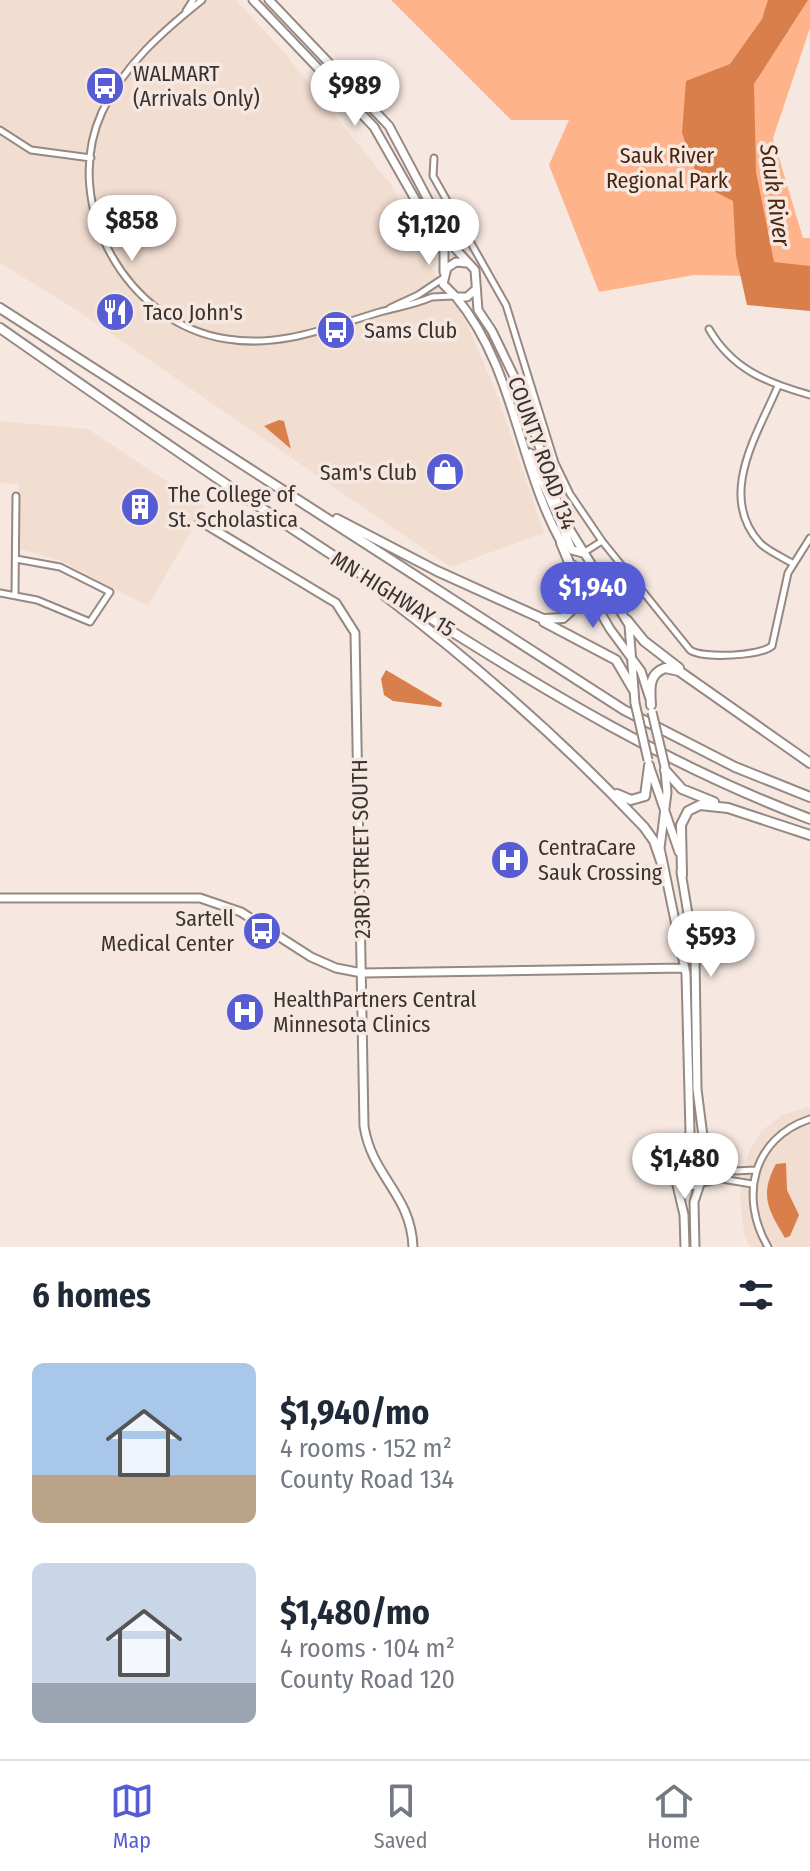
<!DOCTYPE html>
<html lang="en">
<head>
<meta charset="utf-8">
<style>
	body { margin:0; font-family:"Fira Sans Condensed",sans-serif; background:#f6f6f7; color:#1f2937; height:100vh; display:flex; flex-direction:column; font-size:30px; white-space:nowrap }
	* { box-sizing:border-box; margin:0 }
	p { font-size:26px; color:#747a83 }
	.icon { flex:none; width:44px; height:44px; fill:none; stroke:currentColor; stroke-width:2; stroke-linecap:round; stroke-linejoin:round }
	.map { position:relative; height:1247px; overflow:hidden }
	.drawer { display:flex; flex-direction:column; background:#fff; flex:1 }
	.drawer>* { flex:none }
	.price { position:absolute; translate:-50% -68px; padding:0 18px; border-radius:28px; background:#fff; color:#222; font-size:26px; line-height:52px; filter:drop-shadow(0 2px 4px #0008) }
	.price::after { content:''; position:absolute; left:50%; top:48px; width:24px; height:18px; margin-left:-12px; background:inherit; clip-path:polygon(0 0,100% 0,50% 100%) }
	.price.active { background:#565dd4; color:#fff }
	ul { padding:0; list-style:none }
	li { display:flex; align-items:center; gap:24px; height:200px; padding:0 32px }
	li span { display:grid; place-items:center; flex:none; width:224px; height:160px; border-radius:12px; color:#555 }
	li>.icon { margin-inline-start:auto }
	span .icon { width:96px; height:96px; fill:#fffc; stroke-width:1 }
	li b { font-size:34px }
	h2 { display:flex; justify-content:space-between; align-items:center; height:96px; padding:0 32px; font-size:34px }
	.menu { display:flex; justify-content:space-around; align-items:center; height:112px; border-top:2px solid #e0e1e3; background:#fff; font-size:22px; color:#747a83 }
	.menu a { display:grid; justify-items:center; gap:4px }
	.menu .active { color:#565dd4 }
	.map>svg:first-child { display:block }
	.built { fill:#f2ddd1 }
	.green { fill:#feb38a }
	.water { fill:#d87f4b }
	.lines { fill:none; stroke-linecap:round; stroke-linejoin:round }
	.street-casing { stroke:#958982; stroke-width:9 }
	.secondary-casing { stroke:#958982; stroke-width:11 }
	.highway-casing { stroke:#958982; stroke-width:12 }
	.street { stroke:#fff; stroke-width:5 }
	.secondary { stroke:#fff; stroke-width:7 }
	.highway { stroke:#fff; stroke-width:8 }
	.secondary-bridge-casing { stroke:#958982; stroke-width:11; stroke-linecap:butt }
	.secondary-bridge { stroke:#fff; stroke-width:7 }
	.labels { text-anchor:middle; dominant-baseline:central; stroke-width:7; stroke-linejoin:round; paint-order:stroke }
	.poi-label { font-size:22px; fill:#393331; stroke:#f6e8e1; text-anchor:start }
	.park-label { font-size:22px; fill:#49250f; stroke:#f6e8e1 }
	.street-label { font-size:22px; fill:#393331; stroke:#f6e8e1 }
	.water-label { font-size:24px; font-style:italic; fill:#4c2712; stroke:#f6e8e1 }
</style>
</head>
<body>
<div class="map">
<svg width="810" height="1247" viewBox="0 0 810 1247">
	<rect width="100%" height="100%" fill="#f6e8e1"/>
	<path class="built" d="M0,0H236L281,49L392,186L429,264L466,321L498,397L544,533L450,567L75,309L0,263Z
		M0,421L88,429L205,507L148,606L59,560L19,549V484L0,483Z
		M810,1107V1247H750L744,1234L740,1197L747,1156L761,1131L784,1114Z"/>
	<path class="green" d="M391,0H810V28L773,138L803,238H810V277L694,275L599,292L549,165L569,120H511Z
		M681 1169a10 10 0 1 1 20 0a10 10 0 1 1-20 0Z"/>
	<path class="water" d="M768,0H808L754,84L756,172L774,262L810,266V311L747,305L736,256L733,201L700,184L682,133L686,81L730,64L762,19Z
		M279,420L284,421L291,449L264,426Z
		M386,670L442,703L441,707L393,701L384,695L381,679Z
		M786,1163L787,1190L799,1215L790,1236L785,1238C770,1212 758,1197 776,1164Z"/>
	<g class="lines">
		<g class="street-casing">
			<path id="street" d="M202,0C163,31 124,65 102,112C60,204 126,324 227,339C281,348 329,327 380,312C397,307 414,305 432,297L453,296
				M186,11L193,0
				M0,130L31,150L91,158
				M434,158L433,176L506,305L555,463L570,494L602,541L690,650C703,659 760,656 772,646L788,573L810,538
				M390,308L418,295L442,279
				M709,329C732,369 767,383 810,395
				M778,386C757,435 717,496 760,543C768,551 782,557 792,563
				M583,553L602,541
				M0,593L37,600L90,622L110,592L60,567L16,559
				M15,594L16,496
				M707,1162L734,1171L756,1170
				M702,1183L722,1179L752,1184
				M768,1247C739,1198 752,1138 810,1119"/>
		</g>
		<g class="secondary-casing">
			<path id="secondary" d="M253,0L374,127L444,250V272
				M269,0L389,126L452,245L475,270L478,310L492,331L522,393L562,517L629,625L635,703
				M466,263L456,262L447,268L443,284L456,297H467L476,289
				M456,297C516,369 518,469 564,547
				M530,453L572,550L583,553
				M200,521L336,603L355,633L364,1126C372,1177 411,1194 413,1247
				M573,565L610,629L641,671L649,696
				M649,765L679,852
				M665,771L667,792L660,848L686,974L690,1133L673,1168L684,1215L685,1247
				M681,872L695,956L697,1089L706,1160
				M0,898H200L241,912L311,957L336,968L362,973L685,968
				M677,1179L687,1186L697,1185L708,1171L701,1154L692,1151L681,1154
				M695,1247L694,1202L700,1184"/>
		</g>
		<g class="highway-casing">
			<path id="highway" d="M0,308L624,710L735,767L810,797
				M0,328C139,425 278,522 421,612C545,691 671,767 810,819
				M337,519L437,571L543,619L563,618L578,604V584L561,543
				M383,594C476,665 563,741 644,827L654,841L663,867
				M627,620L644,641L679,668
				M544,622L616,660L633,689
				M651,705C650,689 648,674 665,668L679,671L810,763
				M665,770L682,789L714,802
				M617,794L631,800L645,796L649,766
				M682,875L681,825L688,811L700,805L728,808L810,835"/>
		</g>
		<use href="#street" class="street"/>
		<use href="#secondary" class="secondary"/>
		<use href="#highway" class="highway"/>
		<g class="secondary-bridge-casing">
			<path id="secondary-bridge" d="M635,703L648,760
				M652,712L665,767"/>
		</g>
		<use href="#secondary-bridge" class="secondary-bridge"/>
	</g>
	<defs>
		<g id="bus-disc" transform="scale(2)"><circle r="9.5" fill="#565dd4" stroke="#f6e8e1"/><path d="M-5-6H5V4H4V6H2V4H-2V6H-4V4H-5ZM-3.5-4V0h7V-4ZM-3.5 1.2v1.5H-2V1.2ZM2 1.2v1.5H3.5V1.2Z" fill="#fff"/></g>
		<g id="restaurant-disc" transform="scale(2)"><circle r="9.5" fill="#565dd4" stroke="#f6e8e1"/><path d="M-5-6h1v4h1v-4h1v4h1v-4h1v5L-1.5 .5V6h-2V.5L-5-1ZM5-6V6H3V1.5H1.5Q1.5-4 5-6Z" fill="#fff"/></g>
		<g id="shop-disc" transform="scale(2)"><circle r="9.5" fill="#565dd4" stroke="#f6e8e1"/><path d="M-5-2.5h2.3a2.7 3.5 0 0 1 5.4 0H5L5.5 6h-11ZM-1.5-2.5h3a1.5 2.3 0 0 0-3 0Z" fill="#fff"/></g>
		<g id="building-disc" transform="scale(2)"><circle r="9.5" fill="#565dd4" stroke="#f6e8e1"/><path d="M-4-6H4V6H1V3H-1V6H-4ZM-2.5-4.3h1.7v1.8h-1.7ZM.8-4.3h1.7v1.8H.8ZM-2.5-1h1.7V.8h-1.7ZM.8-1h1.7V.8H.8Z" fill="#fff"/></g>
		<g id="hospital-disc" transform="scale(2)"><circle r="9.5" fill="#565dd4" stroke="#f6e8e1"/><path d="M-5-5h3v3.5h4V-5h3V5h-3V1.5h-4V5h-3Z" fill="#fff"/></g>
	</defs>
	<g fill-rule="evenodd">
		<use href="#bus-disc" x="105" y="86"/>
		<use href="#restaurant-disc" x="115" y="312"/>
		<use href="#bus-disc" x="336" y="330"/>
		<use href="#shop-disc" x="445" y="472"/>
		<use href="#building-disc" x="140" y="507"/>
		<use href="#hospital-disc" x="510" y="860"/>
		<use href="#bus-disc" x="262" y="931"/>
		<use href="#hospital-disc" x="245" y="1012"/>
	</g>
	<g class="labels">
		<g class="poi-label">
			<text x="133" y="73">WALMART<tspan x="133" dy="25">(Arrivals Only)</tspan></text>
			<text x="143" y="312">Taco John's</text>
			<text x="364" y="330">Sams Club</text>
			<text x="417" y="472" text-anchor="end">Sam's Club</text>
			<text x="168" y="494">The College of<tspan x="168" dy="25">St. Scholastica</tspan></text>
			<text x="538" y="847">CentraCare<tspan x="538" dy="25">Sauk Crossing</tspan></text>
			<text x="234" y="918" text-anchor="end">Sartell<tspan x="234" dy="25">Medical Center</tspan></text>
			<text x="273" y="999">HealthPartners Central<tspan x="273" dy="25">Minnesota Clinics</tspan></text>
		</g>
		<g class="park-label">
			<text x="667" y="155">Sauk River<tspan x="667" dy="25">Regional Park</tspan></text>
		</g>
		<g class="street-label">
			<text transform="translate(542 453) rotate(70)">COUNTY ROAD 134</text>
			<text transform="translate(393 594) rotate(32)">MN HIGHWAY 15</text>
			<text transform="translate(361 849) rotate(-91)">23RD STREET SOUTH</text>
		</g>
		<g class="water-label">
			<text transform="translate(775 195) rotate(82)">Sauk River</text>
		</g>
	</g>
</svg>
<b class="price" style="left:355px;top:128px">$989</b>
<b class="price" style="left:132px;top:263px">$858</b>
<b class="price" style="left:429px;top:267px">$1,120</b>
<b class="price active" style="left:593px;top:630px">$1,940</b>
<b class="price" style="left:711px;top:979px">$593</b>
<b class="price" style="left:685px;top:1201px">$1,480</b>
</div>
<section class="drawer">
<h2>6 homes<svg class="icon" aria-label="filters" viewBox="0 0 24 24"><path d="M4 7h16M4 17h16"/><circle cx="9" cy="7" r="2"/><circle cx="15" cy="17" r="2"/></svg></h2>
<ul>
<li><span style="background:linear-gradient(#a9c7e8 70%,#b9a48a 0)"><svg class="icon" aria-label="home" viewBox="0 0 24 24"><path d="M3 11l9-7 9 7M6 9v11h12V9"/></svg></span><div><b>$1,940/mo</b><p>4 rooms · 152 m²</p><p>County Road 134</p></div></li>
<li><span style="background:linear-gradient(#c9d6e8 75%,#9aa5b1 0)"><svg class="icon" aria-label="home" viewBox="0 0 24 24"><path d="M3 11l9-7 9 7M6 9v11h12V9"/></svg></span><div><b>$1,480/mo</b><p>4 rooms · 104 m²</p><p>County Road 120</p></div></li>
</ul>
</section>
<nav class="menu">
<a class="active"><svg class="icon" aria-label="map" viewBox="0 0 24 24"><path d="M3 6l6-2 6 2 6-2v14l-6 2-6-2-6 2zM9 4v14M15 6v14"/></svg>Map</a>
<a><svg class="icon" aria-label="saved" viewBox="0 0 24 24"><path d="M7 4h10v16l-5-4-5 4z"/></svg>Saved</a>
<a><svg class="icon" aria-label="home" viewBox="0 0 24 24"><path d="M3 11l9-7 9 7M6 9v11h12V9"/></svg>Home</a>
</nav>
</body>
</html>
